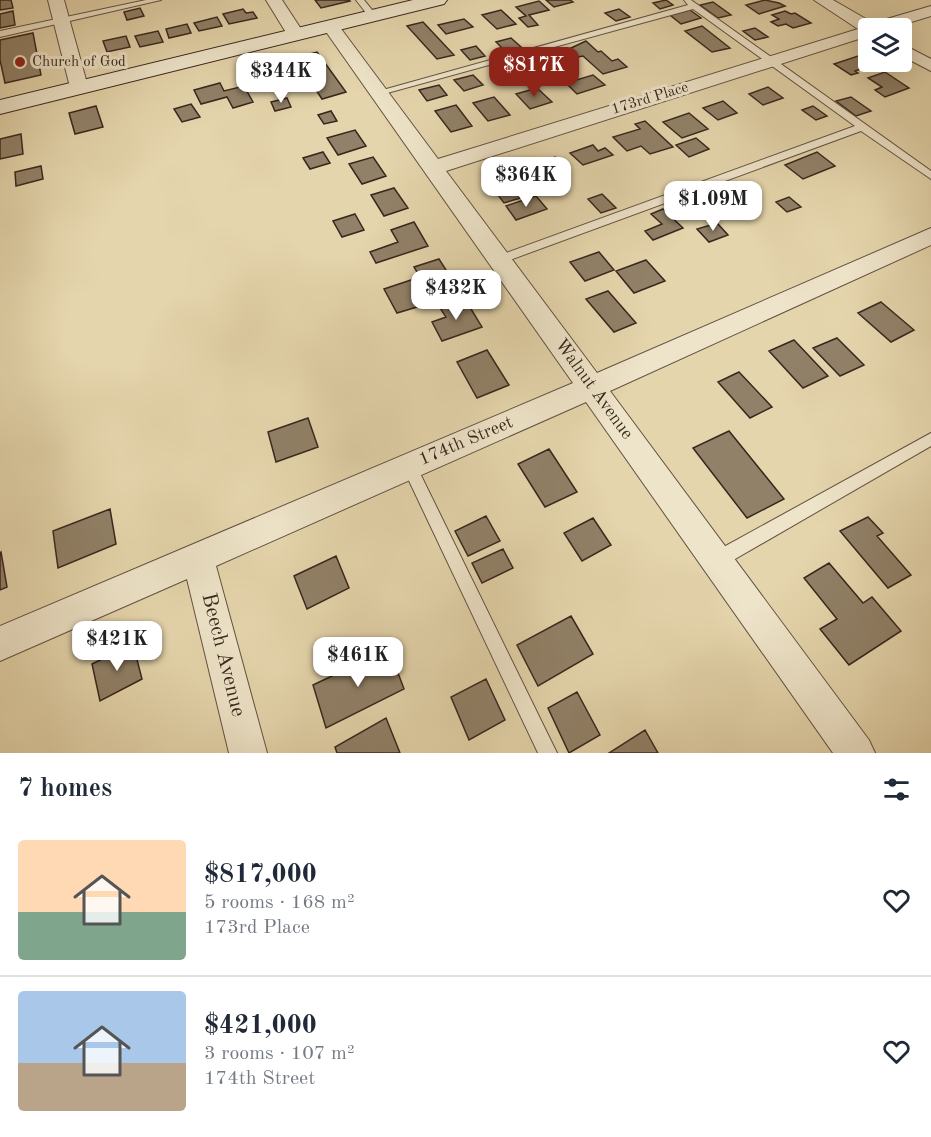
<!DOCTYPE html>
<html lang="en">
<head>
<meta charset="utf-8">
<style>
	body { margin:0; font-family:"Old Standard TT",serif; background:#f6f6f7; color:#1f2937; height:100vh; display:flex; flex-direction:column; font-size:22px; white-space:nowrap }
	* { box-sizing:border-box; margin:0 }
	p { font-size:20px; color:#747a83 }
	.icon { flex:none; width:33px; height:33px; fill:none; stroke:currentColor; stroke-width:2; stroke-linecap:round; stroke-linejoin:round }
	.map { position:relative; height:753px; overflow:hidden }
	.panel { display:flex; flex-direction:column; background:#fff; flex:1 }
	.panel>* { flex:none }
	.buttons { position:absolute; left:858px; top:18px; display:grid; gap:12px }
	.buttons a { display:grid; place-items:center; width:54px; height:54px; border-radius:6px; background:#fff; box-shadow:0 6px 24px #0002; font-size:30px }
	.price { position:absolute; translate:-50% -51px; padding:0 14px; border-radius:12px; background:#fff; color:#222; font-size:20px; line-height:39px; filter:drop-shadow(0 2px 3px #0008) }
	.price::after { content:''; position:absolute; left:50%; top:36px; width:18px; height:14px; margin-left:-9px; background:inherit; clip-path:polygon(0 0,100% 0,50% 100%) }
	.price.on { background:#8f2418; color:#fff }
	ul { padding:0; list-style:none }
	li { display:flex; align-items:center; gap:18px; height:150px; padding:0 18px }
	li+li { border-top:2px solid #e0e1e3 }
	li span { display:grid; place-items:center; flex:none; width:168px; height:120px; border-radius:6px; color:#555 }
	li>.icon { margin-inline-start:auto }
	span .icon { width:72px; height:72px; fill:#fffc; stroke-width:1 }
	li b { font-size:26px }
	h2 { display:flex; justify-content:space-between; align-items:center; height:72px; padding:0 18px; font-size:26px }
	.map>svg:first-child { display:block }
	.building { fill:#918168; stroke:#37271e; stroke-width:1.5 }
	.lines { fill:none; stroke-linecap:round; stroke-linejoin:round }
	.lane-casing { stroke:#625242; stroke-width:2 }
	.street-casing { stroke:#625242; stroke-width:2 }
	.secondary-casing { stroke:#37271e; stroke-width:2 }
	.lane { fill:#eee4c9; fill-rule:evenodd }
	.street { fill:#eee4c9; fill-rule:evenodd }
	.secondary { fill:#eee4c9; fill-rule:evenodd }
	.poi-dot { fill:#8f2418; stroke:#eee4c9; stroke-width:2 }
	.labels { text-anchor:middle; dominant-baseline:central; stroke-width:6; stroke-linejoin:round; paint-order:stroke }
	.far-poi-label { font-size:15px; fill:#37271e; stroke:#eee4c9; text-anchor:start }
	.far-street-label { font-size:15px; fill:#37271e; stroke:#eee4c9 }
	.street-label { font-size:18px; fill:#37271e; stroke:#eee4c9 }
	.near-street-label { font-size:21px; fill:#37271e; stroke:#eee4c9 }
</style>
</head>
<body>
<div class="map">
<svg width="931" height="753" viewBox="0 0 931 753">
	<rect width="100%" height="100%" fill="#e5d5ac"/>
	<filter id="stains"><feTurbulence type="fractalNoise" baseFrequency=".00333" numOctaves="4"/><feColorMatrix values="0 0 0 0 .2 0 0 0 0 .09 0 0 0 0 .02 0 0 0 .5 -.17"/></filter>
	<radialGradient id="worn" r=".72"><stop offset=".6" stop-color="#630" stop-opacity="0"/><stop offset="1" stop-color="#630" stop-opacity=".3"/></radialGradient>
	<path class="building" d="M0,0H11L13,8L0,10Z
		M315,0H349L350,1L321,8Z
		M546,0H570L573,2L554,7Z
		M666,0L673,5L660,9L653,3Z
		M765,0L779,3L785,6L759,14L746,5Z
		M539,1L549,10L529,15L538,25L528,27L519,18L526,16L516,7Z
		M713,2L731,15L718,18L700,5Z
		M140,8L144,16L127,20L124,12Z
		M243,9L246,13L253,12L257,18L229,24L223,14Z
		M619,9L630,17L616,21L605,13Z
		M501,10L516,24L497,29L482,15Z
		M690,10L701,18L681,24L670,15Z
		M13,11L15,25L0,28V14Z
		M785,11L791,14L795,13L811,23L793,28L786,24L778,26L771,22L779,19L772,15Z
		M217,17L222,26L199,31L194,23Z
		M464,19L473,27L446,34L438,25Z
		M423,22L454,55L437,59L407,26Z
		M187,24L191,33L169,38L166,29Z
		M702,26L730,48L712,52L685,31Z
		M755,28L768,37L755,40L743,31Z
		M158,31L163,42L140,47L135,36Z
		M33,33L41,75L5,83L0,60V40Z
		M126,36L130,47L107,52L103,41Z
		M511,38L521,47L506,52L496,42Z
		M586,41L598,52L601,51L612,61L618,59L627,67L603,74L583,56L578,57L569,49Z
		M476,46L485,56L470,60L461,50Z
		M317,52L346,92L322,99L295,58Z
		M858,56L872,65L855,71L858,73L851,75L834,64Z
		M287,59L291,66L284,67L288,74L271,78L263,64Z
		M885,72L909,88L885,97L875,90L882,87L868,78Z
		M473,75L483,85L464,91L454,80Z
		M593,75L605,85L577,94L566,83Z
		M220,83L224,91L244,86L253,102L233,108L227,97L201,104L194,90Z
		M439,85L447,95L427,101L419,90Z
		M768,87L783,98L763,105L749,94Z
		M537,88L552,102L530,109L516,94Z
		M494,97L510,115L488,121L473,103Z
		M851,97L871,111L856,116L836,101Z
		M287,98L291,107L275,111L271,102Z
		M723,101L737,113L718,120L703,108Z
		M191,104L200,117L182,122L174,109Z
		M456,105L472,126L451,132L435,111Z
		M96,106L103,127L75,134L69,113Z
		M813,106L827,116L816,120L802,110Z
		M331,111L337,121L324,124L318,115Z
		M689,113L708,129L682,138L663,122Z
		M645,121L673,147L650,154L641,146L627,151L613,137L640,129L635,124Z
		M355,130L366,146L338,155L327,138Z
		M21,134L23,154L0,159V139Z
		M696,138L709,149L689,157L676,145Z
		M593,145L598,151L605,148L613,155L583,165L570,153Z
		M323,152L330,163L310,169L303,158Z
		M817,152L835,166L803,179L785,165Z
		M373,157L386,176L362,184L349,164Z
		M555,157L568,171L545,179L532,165Z
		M41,166L43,179L16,186L15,172Z
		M514,171L533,194L504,203L486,179Z
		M719,187L739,205L706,217L687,198Z
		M394,188L408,208L384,216L371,195Z
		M602,194L616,208L601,213L588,199Z
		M536,196L547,209L516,220L506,206Z
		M789,197L801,207L787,212L776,202Z
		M663,209L683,228L653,240L645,231L662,224L651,214Z
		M355,214L364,230L342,237L333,221Z
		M414,222L428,246L376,263L370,252L398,242L391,230Z
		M717,223L728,235L709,242L697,229Z
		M599,252L614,270L585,281L570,262Z
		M439,259L455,284L412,299L417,307L397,313L384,289L420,277L414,267Z
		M646,260L665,281L634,293L616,271Z
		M608,291L636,323L614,332L586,299Z
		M465,299L482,327L442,341L432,322L446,317L440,308Z
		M881,302L914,330L891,342L858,313Z
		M837,338L864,365L840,376L813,348Z
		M794,340L828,376L803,388L769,351Z
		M487,350L509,385L477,398L457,362Z
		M739,372L772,407L750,418L718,382Z
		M308,418L318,447L276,462L268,432Z
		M729,431L784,499L747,518L693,448Z
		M549,449L577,492L545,507L518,464Z
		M110,509L116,544L58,568L53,531Z
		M486,516L500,541L468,556L455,531Z
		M868,517L883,533L877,536L911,575L888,588L840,531Z
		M593,518L611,545L582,561L564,533Z
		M503,549L513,568L482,583L472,563Z
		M1,552L7,587L0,590V553Z
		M336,556L349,588L307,609L294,576Z
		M829,563L863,603L872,597L901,631L849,665L820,629L837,619L804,578Z
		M571,616L593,654L538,686L517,645Z
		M133,644L142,679L100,701L92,664Z
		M389,649L404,689L326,728L313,685Z
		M486,679L505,720L469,740L451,697Z
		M577,692L600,735L569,753L548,708Z
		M386,718L400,753H337L335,747Z
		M645,730L658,753H609Z"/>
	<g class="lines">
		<g class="lane-casing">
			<path id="lane" d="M146,0H161L0,37V31Z
				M356,0H364L377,16L376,18H370Z
				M684,0H691L931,171V179L861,131L499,264L495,263L493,260L495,257L855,126L693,9L380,95L372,93L688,5Z
				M931,433V446L723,566L717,568L711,566L709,560L711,554Z
				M409,459L414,461L557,753H538L402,466L404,461Z"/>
		</g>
		<g class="street-casing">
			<path id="street" d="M48,0H64L88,87L86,91H72L70,87Z
				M266,0H282L305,35L302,39H290Z
				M814,0H833L873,23L931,6V16L892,28H868V36L446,171L597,373L931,228V245L610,391L869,740L875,753H833L586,402L216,566L267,753H229L187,579L0,661V626L573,383L322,26L324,22H336L438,159L858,29Z
				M902,44L931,59V71L902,56Z"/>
		</g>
		<g class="secondary-casing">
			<path id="secondary" d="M413,0H447L444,4L0,114V100Z"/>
		</g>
		<use href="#lane" class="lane"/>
		<use href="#street" class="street"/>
		<use href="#secondary" class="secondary"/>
	</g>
	<circle class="poi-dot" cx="20" cy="62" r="6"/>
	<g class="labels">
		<g class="far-poi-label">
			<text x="32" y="62">Church of God</text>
		</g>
		<g class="far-street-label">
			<text transform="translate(650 99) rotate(-17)">173rd Place</text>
		</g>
		<g class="street-label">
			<text transform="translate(594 389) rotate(54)">Walnut Avenue</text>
			<text transform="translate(466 441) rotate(-23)">174th Street</text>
		</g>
		<g class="near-street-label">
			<text transform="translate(223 655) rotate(76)">Beech Avenue</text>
		</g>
	</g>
	<rect width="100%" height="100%" filter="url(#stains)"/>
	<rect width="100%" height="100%" fill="url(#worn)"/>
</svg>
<div class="buttons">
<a><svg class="icon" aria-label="layers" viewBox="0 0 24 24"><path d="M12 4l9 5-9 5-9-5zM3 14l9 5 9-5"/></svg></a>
</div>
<b class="price on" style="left:534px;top:98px">$817K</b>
<b class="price" style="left:281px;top:104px">$344K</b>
<b class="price" style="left:526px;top:208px">$364K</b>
<b class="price" style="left:713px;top:232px">$1.09M</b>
<b class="price" style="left:456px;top:321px">$432K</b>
<b class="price" style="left:117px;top:672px">$421K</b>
<b class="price" style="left:358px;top:688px">$461K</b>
</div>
<section class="panel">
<h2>7 homes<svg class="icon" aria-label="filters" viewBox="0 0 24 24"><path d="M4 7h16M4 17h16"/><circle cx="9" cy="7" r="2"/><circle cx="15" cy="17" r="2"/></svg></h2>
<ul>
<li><span style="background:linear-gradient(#ffd9b3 60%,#7fa58c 0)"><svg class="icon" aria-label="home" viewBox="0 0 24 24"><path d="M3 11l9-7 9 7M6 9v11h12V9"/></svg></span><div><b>$817,000</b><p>5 rooms · 168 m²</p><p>173rd Place</p></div><svg class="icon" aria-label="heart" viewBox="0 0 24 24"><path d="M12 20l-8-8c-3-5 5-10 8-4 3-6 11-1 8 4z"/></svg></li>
<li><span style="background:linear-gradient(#a9c7e8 60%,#b9a48a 0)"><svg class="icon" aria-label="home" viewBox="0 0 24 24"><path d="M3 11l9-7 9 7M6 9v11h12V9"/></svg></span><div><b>$421,000</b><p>3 rooms · 107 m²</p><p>174th Street</p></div><svg class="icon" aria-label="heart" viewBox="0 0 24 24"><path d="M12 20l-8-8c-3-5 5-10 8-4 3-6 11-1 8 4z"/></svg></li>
</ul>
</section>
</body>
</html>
